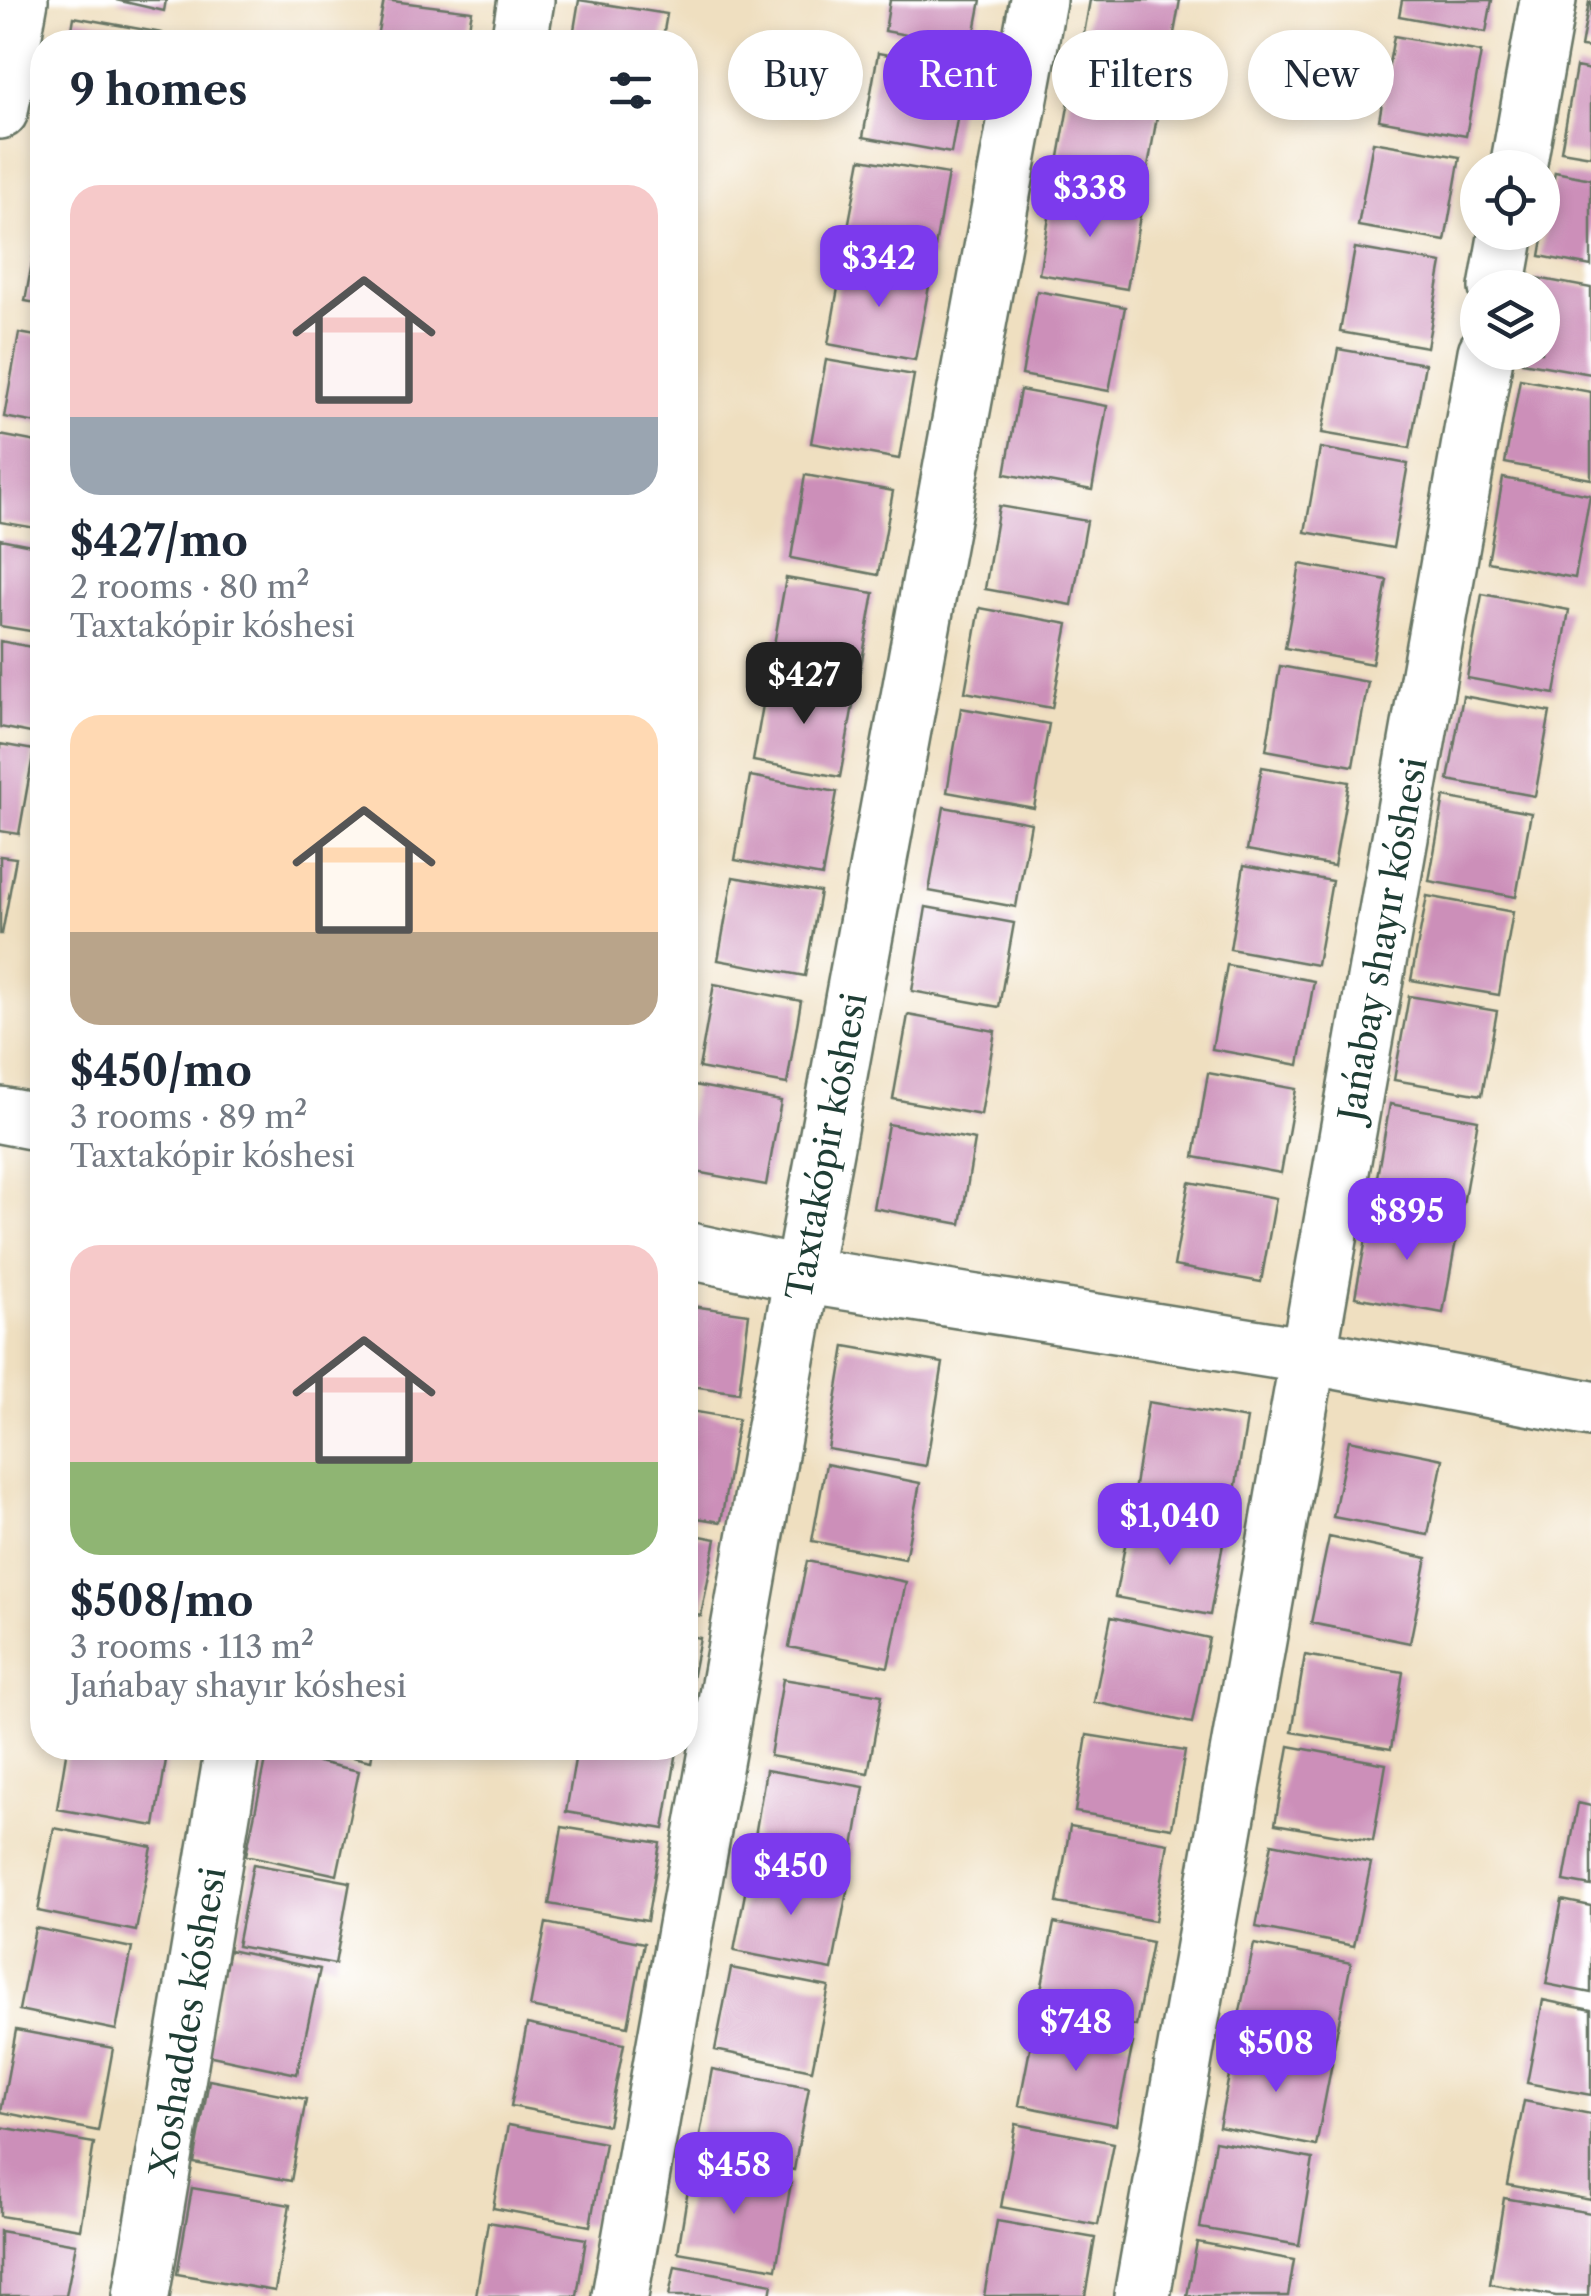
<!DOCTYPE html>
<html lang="en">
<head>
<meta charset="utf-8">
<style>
	body { margin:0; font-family:"Libre Caslon Text",serif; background:#f6f6f7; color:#1f2937; height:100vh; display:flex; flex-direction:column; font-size:38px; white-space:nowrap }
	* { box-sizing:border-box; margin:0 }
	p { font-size:32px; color:#747a83 }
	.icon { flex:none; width:55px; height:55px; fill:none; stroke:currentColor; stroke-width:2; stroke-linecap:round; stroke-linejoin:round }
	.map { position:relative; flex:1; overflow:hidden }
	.side { position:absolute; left:30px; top:30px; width:668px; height:1730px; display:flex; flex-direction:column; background:#fff; border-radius:40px; box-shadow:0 5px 15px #0003 }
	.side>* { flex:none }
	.banner { position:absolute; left:728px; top:30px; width:712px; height:90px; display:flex; gap:20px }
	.controls { position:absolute; left:1460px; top:150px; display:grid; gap:20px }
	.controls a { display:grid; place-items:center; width:100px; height:100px; border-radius:50%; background:#fff; box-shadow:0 5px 15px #0003; font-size:50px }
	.price { position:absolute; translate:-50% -85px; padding:0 22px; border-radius:20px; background:#7c3aed; color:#fff; font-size:32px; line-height:65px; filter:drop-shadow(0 2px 5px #0008) }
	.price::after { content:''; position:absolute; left:50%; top:60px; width:30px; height:22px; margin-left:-15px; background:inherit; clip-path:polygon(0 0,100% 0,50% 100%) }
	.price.on { background:#222; color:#fff }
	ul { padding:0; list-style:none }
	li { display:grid; align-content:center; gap:20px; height:530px; padding:0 40px }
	li span { display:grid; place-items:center; height:310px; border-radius:30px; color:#555 }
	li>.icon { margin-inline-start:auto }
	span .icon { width:180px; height:180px; fill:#fffc; stroke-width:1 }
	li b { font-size:42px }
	h2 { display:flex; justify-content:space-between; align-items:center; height:120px; padding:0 40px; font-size:42px }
	.chip { padding:0 35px; border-radius:45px; background:#fff; box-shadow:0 5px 15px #0003; font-size:35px; line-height:90px }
	.chip.on { background:#7c3aed; color:#fff }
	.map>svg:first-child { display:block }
	.building { fill:#cc8fb9 }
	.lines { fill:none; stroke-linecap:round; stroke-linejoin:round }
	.minor-casing { stroke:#687665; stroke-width:60 }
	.minor { stroke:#fff; stroke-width:55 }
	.labels { text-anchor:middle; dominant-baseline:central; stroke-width:8; stroke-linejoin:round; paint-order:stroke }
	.street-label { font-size:35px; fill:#1f3d34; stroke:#fff }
</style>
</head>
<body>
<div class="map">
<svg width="1591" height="2296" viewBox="0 0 1591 2296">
	<rect width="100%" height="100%" fill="#fff"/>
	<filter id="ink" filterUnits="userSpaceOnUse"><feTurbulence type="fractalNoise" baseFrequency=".01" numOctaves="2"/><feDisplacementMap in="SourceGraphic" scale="20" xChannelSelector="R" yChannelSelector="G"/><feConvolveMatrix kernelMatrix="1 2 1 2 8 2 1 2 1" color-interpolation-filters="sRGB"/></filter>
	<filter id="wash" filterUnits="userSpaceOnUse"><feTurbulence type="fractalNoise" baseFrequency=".0048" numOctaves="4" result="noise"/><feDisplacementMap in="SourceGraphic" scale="40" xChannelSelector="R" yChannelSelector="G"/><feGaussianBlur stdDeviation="2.25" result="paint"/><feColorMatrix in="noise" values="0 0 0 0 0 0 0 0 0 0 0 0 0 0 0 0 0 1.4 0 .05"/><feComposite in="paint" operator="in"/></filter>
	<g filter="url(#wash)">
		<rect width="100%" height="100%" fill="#efdfc0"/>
		<g id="blocks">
			<path class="building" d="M116,0H166L164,11Z
				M384,0L472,11L466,42H376Z
				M579,0L667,14L662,42H572Z
				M890,0H981L972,47L885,31Z
				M1090,0H1180L1166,78L1079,62Z
				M1402,0H1492L1486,32L1399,16Z
				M1589,2H1591V48L1581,47Z
				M74,17L162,33L160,42H70Z
				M1394,36L1481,52L1466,136L1379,120Z
				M878,53L966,69L951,153L863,137Z
				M1576,67L1591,70V156L1561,151Z
				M1072,84L1160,100L1145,184L1057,168Z
				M1373,142L1460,157L1445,241L1358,226Z
				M861,159L948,174L933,258L845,243Z
				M1555,172L1591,179V266L1540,256Z
				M1054,190L1142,205L1127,289L1039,274Z
				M41,214H42V304L25,301Z
				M1355,248L1442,263L1427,347L1340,332Z
				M843,260L931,276L915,360L828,344Z
				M1537,278L1591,288V374L1522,362L1524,352H1542V288H1536Z
				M1037,291L1125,307L1109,391L1022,375Z
				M19,333L42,337V424L4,417Z
				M1338,349L1425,364L1410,448L1322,433Z
				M826,360L914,375L899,459L811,443Z
				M1520,379L1591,392V479L1505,463Z
				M1020,390L1107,406L1092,490L1005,474Z
				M0,435L42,443V529L0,522Z
				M1320,448L1408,464L1393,548L1305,532Z
				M805,475L893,491L878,575L791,558Z
				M1503,478L1590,495L1575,578L1488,562Z
				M999,506L1087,521L1072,605L985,589Z
				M0,539L42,547V633L0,626Z
				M1300,564L1387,580L1372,664L1285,648Z
				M786,578L874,593L859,677L771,661Z
				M1482,594L1569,610L1555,694L1467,678Z
				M980,608L1068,624L1052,708L965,692Z
				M0,641L42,649V699L36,734L0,727Z
				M1280,666L1368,682L1353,766L1266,750Z
				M768,677L855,694L840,777L753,761Z
				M1463,696L1550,712L1535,796L1448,780Z
				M961,708L1049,724L1034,808L947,792Z
				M0,744L34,750L19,834L0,831Z
				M1262,767L1349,782L1334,866L1247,850Z
				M750,776L837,792L822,876L735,860Z
				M1444,797L1531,813L1516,897L1429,881Z
				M944,807L1031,823L1016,907L929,891Z
				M0,856L16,858L2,934H0Z
				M1244,865L1332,881L1317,965L1230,949Z
				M733,877L820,892L805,976L718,960Z
				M1427,896L1513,912L1499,995L1411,980Z
				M926,907L1014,923L999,1007L912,991Z
				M1227,965L1314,981L1299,1065L1212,1049Z
				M714,984L801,1001L787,1084L699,1068Z
				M1409,996L1497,1011L1482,1095L1394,1080Z
				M908,1015L995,1031L981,1115L893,1099Z
				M1208,1073L1296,1089L1281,1173L1194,1157Z
				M694,1085L781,1101L766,1185L685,1170V1134Z
				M1390,1104L1478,1120L1463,1204L1375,1188Z
				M888,1124L975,1140L961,1224L873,1208Z
				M1189,1182L1276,1198L1261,1282L1174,1266Z
				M1371,1213L1458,1229L1443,1313L1355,1297Z
				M685,1305L749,1314L739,1393L685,1385Z
				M845,1346L943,1363L926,1466L828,1449Z
				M1148,1402L1247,1419L1230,1521L1132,1505Z
				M685,1410L738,1419L721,1522L685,1516Z
				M1349,1440L1443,1459L1428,1535L1333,1517Z
				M826,1464L920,1483L905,1559L812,1541Z
				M1130,1520L1224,1538L1210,1615L1115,1597Z
				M685,1533L716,1539L701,1616L685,1612Z
				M1329,1537L1427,1558L1410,1643L1311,1623Z
				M807,1561L906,1582L888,1667L789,1647Z
				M1111,1617L1209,1638L1192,1723L1094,1702Z
				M685,1635L700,1638L687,1705H685Z
				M1305,1655L1403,1672L1391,1749L1292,1732Z
				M783,1679L882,1695L868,1773L770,1756Z
				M1087,1735L1185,1751L1172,1828L1075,1812Z
				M1289,1746L1386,1764L1373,1841L1275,1824Z
				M67,1748H168L155,1826L57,1809Z
				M309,1748H373L371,1761Z
				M577,1748L677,1751L664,1829L566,1812Z
				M268,1751L359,1771L337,1875L246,1855Z
				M766,1770L864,1787L851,1865L753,1848Z
				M1578,1803L1591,1806V1886L1564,1881Z
				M1070,1826L1168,1843L1155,1921L1057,1903Z
				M562,1827L660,1843L647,1921L549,1904Z
				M54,1828L152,1847L136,1931L38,1911Z
				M1272,1843L1371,1863L1354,1946L1256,1927Z
				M253,1864L350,1882L335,1964L237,1946Z
				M750,1867L848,1886L832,1970L734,1951Z
				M1562,1900L1591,1906V1993L1546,1984Z
				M546,1923L644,1943L628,2026L530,2007Z
				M1054,1923L1152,1942L1136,2026L1038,2006Z
				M35,1928L132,1948L116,2030L19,2010Z
				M1254,1944L1351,1963L1334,2046L1237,2026Z
				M229,1950L320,1969L297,2074L207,2055Z
				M731,1968L829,1987L812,2070L715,2050Z
				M1543,2000L1591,2010V2095L1527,2083Z
				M1035,2023L1133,2043L1116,2125L1019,2105Z
				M527,2024L624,2044L608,2125L511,2106Z
				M16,2030L113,2048L98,2131L1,2112Z
				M1235,2045L1332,2063L1316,2146L1219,2127Z
				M712,2069L809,2087L794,2170L697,2151Z
				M209,2080L306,2099L291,2181L194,2163Z
				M1524,2101L1591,2114V2200L1508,2185Z
				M1016,2124L1114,2143L1098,2225L1001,2207Z
				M508,2125L605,2143L590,2226L493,2208Z
				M0,2127L94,2143L80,2229L0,2216Z
				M1215,2141L1313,2159L1299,2245L1200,2228Z
				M692,2165L791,2183L776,2269L678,2252Z
				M192,2188L290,2205L275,2291L177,2274Z
				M1504,2198L1591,2213L1589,2296H1556L1490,2284Z
				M997,2221L1095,2238L1085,2296H984Z
				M488,2222L586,2239L577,2296H476Z
				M0,2231L76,2244L66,2296H0Z
				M1197,2242L1294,2260L1288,2296H1187Z
				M675,2266L772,2284L770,2296H669Z"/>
		</g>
	</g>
	<g filter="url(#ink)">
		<use href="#blocks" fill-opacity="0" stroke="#687665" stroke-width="2.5"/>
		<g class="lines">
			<g class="minor-casing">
				<g id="minor">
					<path d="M519,42L526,0"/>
					<path d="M0,111L20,0"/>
					<path d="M1518,168L1548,0"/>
					<path d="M1497,288L1507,232"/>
					<path d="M0,1115L42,1123"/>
					<path d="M685,1250L802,1275L1309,1356L1591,1409"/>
					<path id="s1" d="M141,2296L233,1748"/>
					<path id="s2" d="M620,2296L802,1275L1038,0"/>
					<path id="s3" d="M1142,2296L1486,352"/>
				</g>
			</g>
			<use href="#minor" class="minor"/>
		</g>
	</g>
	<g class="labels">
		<g class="street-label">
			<text stroke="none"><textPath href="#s3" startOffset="1378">Jańabay shayır kóshesi</textPath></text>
			<text stroke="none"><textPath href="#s2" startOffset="1168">Taxtakópir kóshesi</textPath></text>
			<text stroke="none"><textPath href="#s1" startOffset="278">Xoshaddes kóshesi</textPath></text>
		</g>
	</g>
</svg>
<div class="controls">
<a><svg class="icon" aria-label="locate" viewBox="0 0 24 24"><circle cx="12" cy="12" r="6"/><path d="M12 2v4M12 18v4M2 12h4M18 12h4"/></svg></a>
<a><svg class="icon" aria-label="layers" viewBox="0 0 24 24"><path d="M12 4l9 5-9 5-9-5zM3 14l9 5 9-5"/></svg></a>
</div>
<b class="price" style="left:1090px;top:240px">$338</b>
<b class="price" style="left:879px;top:310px">$342</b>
<b class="price on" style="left:804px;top:727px">$427</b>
<b class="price" style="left:1407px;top:1263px">$895</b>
<b class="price" style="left:1170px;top:1568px">$1,040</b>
<b class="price" style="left:791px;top:1918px">$450</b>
<b class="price" style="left:1076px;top:2074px">$748</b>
<b class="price" style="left:1276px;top:2095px">$508</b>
<b class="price" style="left:734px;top:2217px">$458</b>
<div class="banner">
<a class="chip">Buy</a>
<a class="chip on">Rent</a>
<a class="chip">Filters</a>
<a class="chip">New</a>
</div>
<section class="side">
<h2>9 homes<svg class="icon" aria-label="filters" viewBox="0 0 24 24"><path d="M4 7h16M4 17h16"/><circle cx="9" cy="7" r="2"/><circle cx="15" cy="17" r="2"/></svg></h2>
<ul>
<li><span style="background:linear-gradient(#f6c9c9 75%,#9aa5b1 0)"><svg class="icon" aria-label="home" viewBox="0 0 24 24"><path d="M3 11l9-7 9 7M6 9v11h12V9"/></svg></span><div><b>$427/mo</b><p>2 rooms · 80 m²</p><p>Taxtakópir kóshesi</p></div></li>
<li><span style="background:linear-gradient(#ffd9b3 70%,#b9a48a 0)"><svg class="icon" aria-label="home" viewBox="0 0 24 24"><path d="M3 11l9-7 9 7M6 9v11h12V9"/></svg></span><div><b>$450/mo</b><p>3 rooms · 89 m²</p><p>Taxtakópir kóshesi</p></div></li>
<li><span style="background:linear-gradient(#f6c9c9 70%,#8fb573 0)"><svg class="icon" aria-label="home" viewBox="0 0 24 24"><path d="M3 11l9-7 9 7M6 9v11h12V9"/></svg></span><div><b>$508/mo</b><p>3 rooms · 113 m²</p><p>Jańabay shayır kóshesi</p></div></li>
</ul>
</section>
</div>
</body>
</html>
